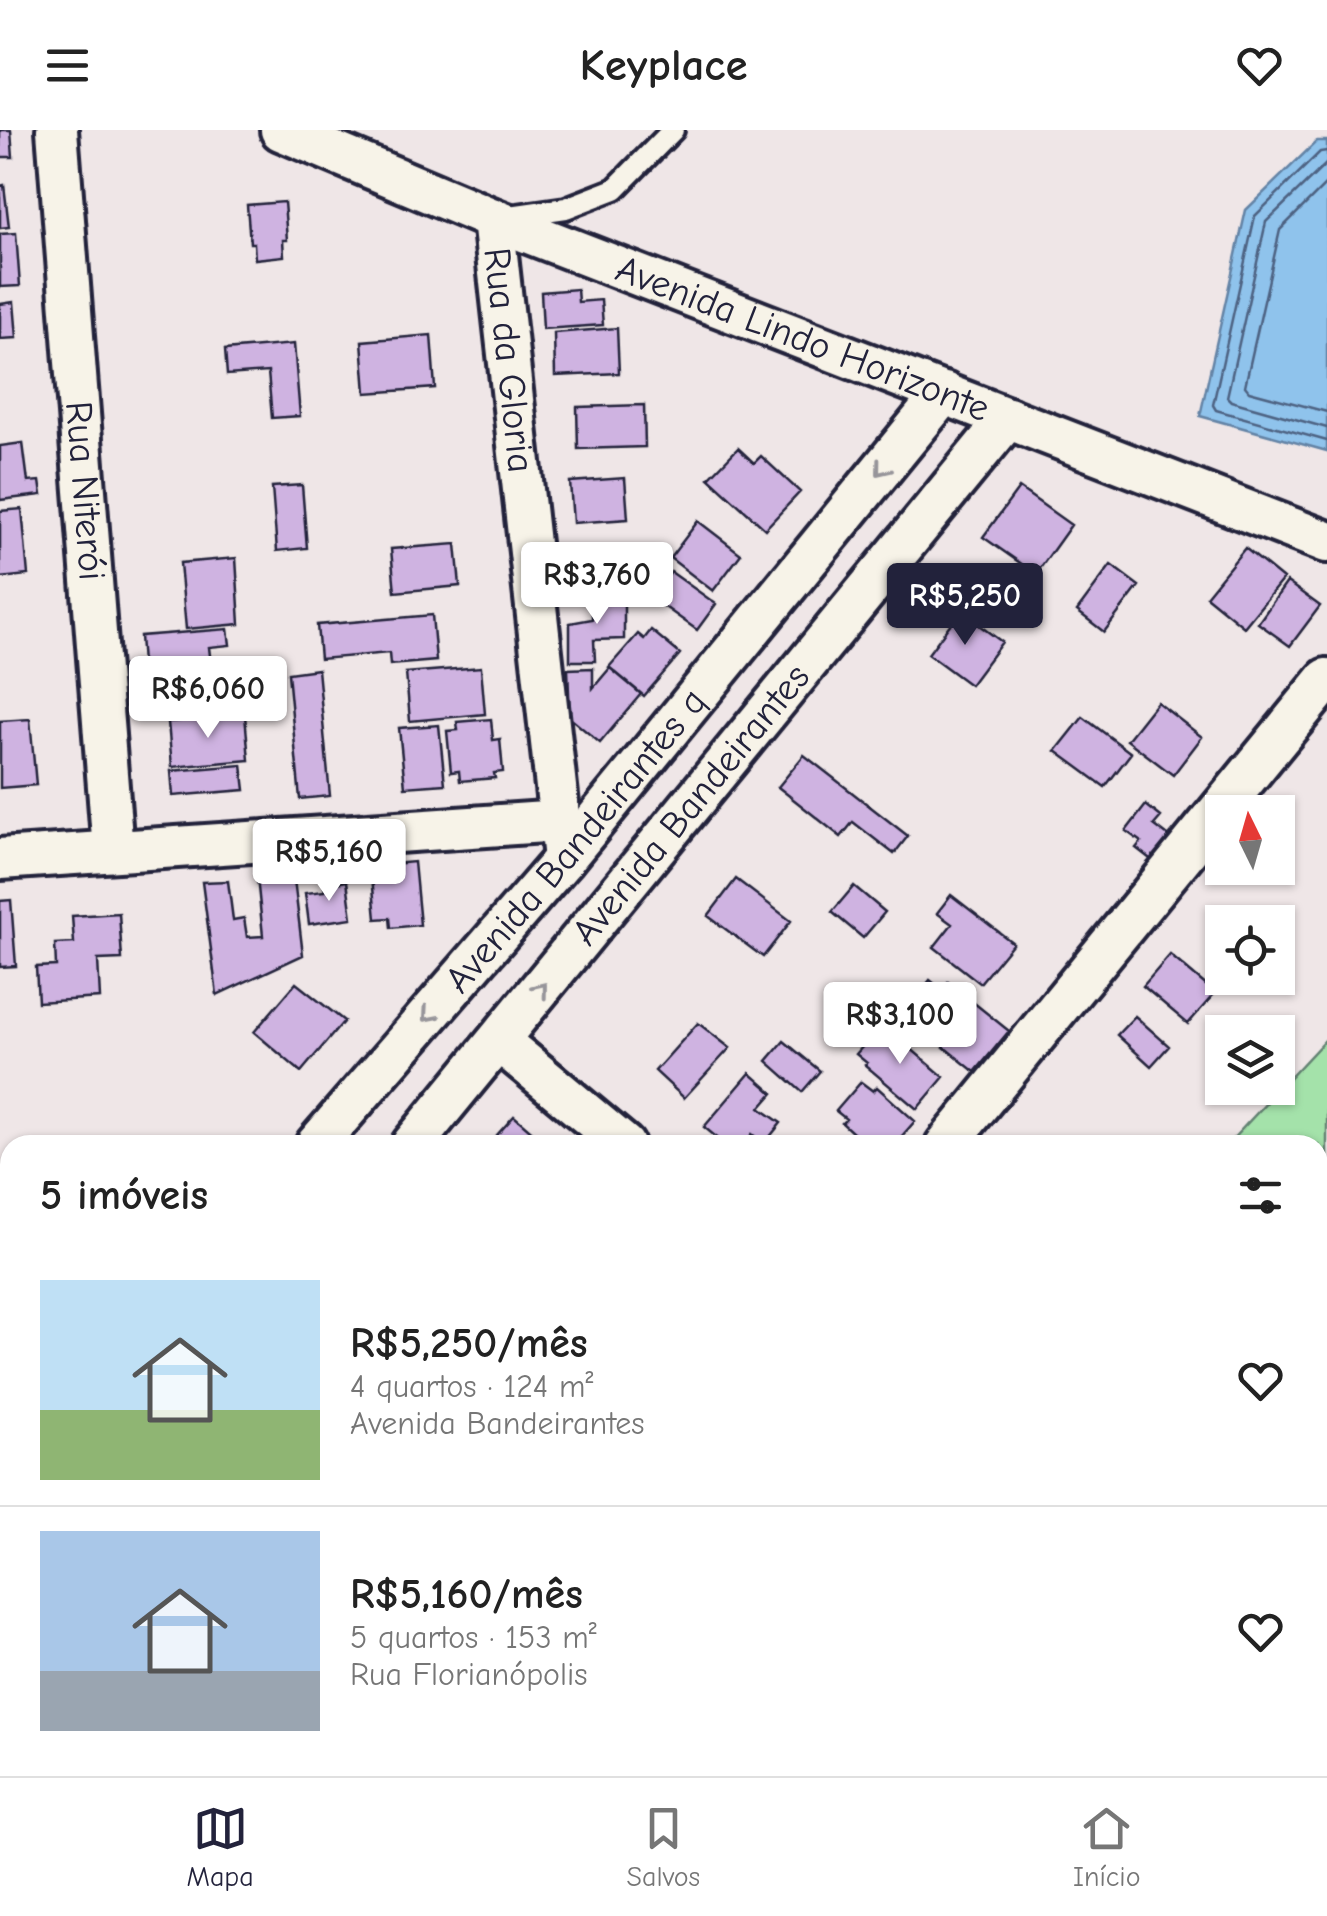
<!DOCTYPE html>
<html lang="pt">
<head>
<meta charset="utf-8">
<style>
	body { margin:0; font-family:"Comic Neue",sans-serif; background:#f6f6f6; color:#222; height:100vh; display:flex; flex-direction:column; font-size:38px; white-space:nowrap }
	* { box-sizing:border-box; margin:0 }
	p { font-size:32px; color:#767676 }
	.icon { flex:none; width:55px; height:55px; fill:none; stroke:currentColor; stroke-width:2; stroke-linecap:round; stroke-linejoin:round }
	.map { position:relative; flex:1; overflow:hidden }
	.panel { position:absolute; left:0px; top:1005px; width:1328px; height:642px; display:flex; flex-direction:column; background:#fff; border-radius:30px 30px 0 0; box-shadow:0 2px 8px #0004 }
	.panel>* { flex:none }
	.needle { width:65px; rotate:355deg }
	.fabs { position:absolute; left:1205px; top:665px; display:grid; gap:20px }
	.fabs a { display:grid; place-items:center; width:90px; height:90px; border-radius:0px; background:#fff; box-shadow:0 2px 8px #0004; font-size:50px }
	.price { position:absolute; translate:-50% -85px; padding:0 22px; border-radius:10px; background:#fff; color:#222; font-size:32px; line-height:65px; filter:drop-shadow(0 2px 5px #0008) }
	.price::after { content:''; position:absolute; left:50%; top:60px; width:30px; height:22px; margin-left:-15px; background:inherit; clip-path:polygon(0 0,100% 0,50% 100%) }
	.price.active { background:#22223b; color:#fff }
	ul { padding:0; list-style:none }
	li { display:flex; align-items:center; gap:30px; height:250px; padding:0 40px }
	li+li { border-top:2px solid #e0e0e0 }
	li span { display:grid; place-items:center; flex:none; width:280px; height:200px; border-radius:0px; color:#555 }
	li>.icon { margin-inline-start:auto }
	span .icon { width:120px; height:120px; fill:#fffc; stroke-width:1 }
	li b { font-size:42px }
	h2 { display:flex; justify-content:space-between; align-items:center; height:120px; padding:0 40px; font-size:42px }
	header { display:flex; justify-content:space-between; align-items:center; height:130px; padding:0 40px; background:#fff; font-size:45px; font-weight:700 }
	.tab-bar { display:flex; justify-content:space-around; align-items:center; height:140px; border-top:2px solid #e0e0e0; background:#fff; font-size:28px; color:#767676 }
	.tab-bar a { display:grid; justify-items:center; gap:5px }
	.tab-bar .active { color:#22223b }
	.map>svg:first-child { display:block }
	.green { fill:#a4e2aa; stroke:#638272; stroke-width:2.5 }
	.water { fill:#8fc3ec; stroke:#6383a5; stroke-width:2.5 }
	.lines { fill:none; stroke-linecap:round; stroke-linejoin:round }
	.shore { stroke:#4e6282; stroke-width:2.5 }
	.building { fill:#cfb3e1; stroke:#22223b; stroke-width:2.5 }
	.lane-casing { stroke:#22223b; stroke-width:28 }
	.street-casing { stroke:#22223b; stroke-width:48 }
	.lane { stroke:#f7f3e8; stroke-width:20 }
	.street { stroke:#f7f3e8; stroke-width:40 }
	.oneway { stroke:#97959a }
	.labels { text-anchor:middle; dominant-baseline:central; stroke-width:9; stroke-linejoin:round; paint-order:stroke }
	.street-label { font-size:38px; fill:#22223b; stroke:#f7f3e8 }
</style>
</head>
<body>
<header><svg class="icon" aria-label="menu" viewBox="0 0 24 24"><path d="M4 6h16M4 12h16M4 18h16"/></svg>Keyplace<svg class="icon" aria-label="heart" viewBox="0 0 24 24"><path d="M12 20l-8-8c-3-5 5-10 8-4 3-6 11-1 8 4z"/></svg></header>
<div class="map">
<svg width="1327" height="1646" viewBox="0 0 1327 1646">
	<rect width="100%" height="100%" fill="#efe6e7"/>
	<filter id="ink" filterUnits="userSpaceOnUse"><feTurbulence type="fractalNoise" baseFrequency=".01" numOctaves="2"/><feDisplacementMap in="SourceGraphic" scale="20" xChannelSelector="R" yChannelSelector="G"/><feConvolveMatrix kernelMatrix="1 2 1 2 8 2 1 2 1" color-interpolation-filters="sRGB"/></filter>
	<g filter="url(#ink)">
		<path class="green" d="M1327,908V1646H1021L1027,1638H1318V1015H1227Z
			M0,1436L10,1439V1638H381L384,1646H0Z"/>
		<path class="water" d="M1317,11H1327V321L1200,286L1246,80Z"/>
		<g class="lines">
			<path class="shore" d="M1327,21L1320,22L1255,86L1213,275L1216,280L1327,311
				M1327,33L1266,92L1227,267L1231,271L1327,298
				M1327,53L1280,100L1245,256L1249,261L1327,282"/>
		</g>
		<path class="building" d="M0,0H11L13,27H0Z
			M4,55L9,97L0,98V56Z
			M284,72L287,110H283L284,126L255,129L254,113H250L247,75Z
			M16,103L20,156L0,157V104Z
			M577,159L578,172L601,170L603,195L543,199L541,162Z
			M14,172L17,208L0,209V174Z
			M617,198L619,243L555,246L554,203Z
			M431,205L435,258L366,263L362,211Z
			M294,214L300,286L272,288L268,242L227,245L225,220Z
			M644,275L645,317L578,319L577,277Z
			M23,313L28,352L40,351L42,365L0,370V316Z
			M738,318L754,333L761,326L800,362L765,399L709,348Z
			M625,348L628,389L573,393L570,352Z
			M302,355L307,418L277,421L272,357Z
			M1019,358L1071,395L1036,444L983,407Z
			M22,379L28,445L0,448V381Z
			M698,391L741,424L713,461L670,428Z
			M456,414L460,456L395,462L391,419Z
			M612,418L614,432L631,431V445H626L627,456L572,459L569,428L590,426V421Z
			M1245,418L1283,449L1244,497L1206,466Z
			M236,428L240,494L186,499L180,433Z
			M1111,435L1139,456L1104,502L1077,481Z
			M671,442L716,474L697,500L652,468Z
			M1287,452L1320,476L1290,516L1258,493Z
			M592,466H624V509L594,510L595,531H570V493L592,489Z
			M960,481L1002,512L970,555L928,524Z
			M432,485L436,531L390,535L389,523L320,529L317,495Z
			M228,499L230,515L209,517L212,543L143,548L140,506Z
			M651,500L680,524L644,566L609,537L638,504L644,509Z
			M481,537L485,584L410,591L406,543Z
			M593,538V558L610,538L641,564L600,613L570,588L568,539Z
			M318,539L330,666L300,669L288,543Z
			M249,544L251,569L194,575L191,551Z
			M1157,572L1202,607L1173,645L1127,610Z
			M245,585L249,630L172,637L168,592Z
			M1083,587L1131,623L1105,657L1056,621Z
			M30,589L36,655L0,658V591Z
			M491,589L493,610L500,609L503,642L494,643L495,648L460,651L459,641L451,642L447,601L458,600L457,592Z
			M439,595L445,654L405,657L399,598Z
			M804,625L908,706L894,724L853,692L841,707L778,657Z
			M242,635L245,660L173,666L171,641Z
			M1146,675L1161,687L1154,695L1172,709L1154,732L1136,718L1141,712L1126,701Z
			M414,732L420,795L391,798L390,788L376,789L371,736Z
			M293,741L303,825L217,865L202,752L228,751L233,790L244,788L247,807L263,806L257,747Z
			M736,749L791,791L763,827L708,786Z
			M347,751L352,788L309,794L305,763L325,761L324,755Z
			M854,756L885,782L863,808L832,782Z
			M951,765L1013,813L980,853L934,817L952,794L937,783Z
			M11,770L16,836L0,837V771Z
			M119,783L122,829L98,830L100,868L38,872L36,837L56,836L55,814L74,813L72,786Z
			M1170,825L1215,863L1188,894L1143,856Z
			M930,850L941,859L948,852L1009,901L975,942L903,884Z
			M296,853L344,891L301,942L254,902Z
			M1135,886L1169,916L1151,936L1117,905Z
			M698,893L730,918L684,968L655,941Z
			M880,897L893,908L895,905L944,947L917,979L865,935L867,933L856,924Z
			M784,911L820,941L802,962L767,931Z
			M750,943L773,963L760,978L781,993L764,1014L752,1004L743,1015H717L721,1011L704,997Z
			M861,952L873,961L877,957L915,991L894,1015H866L842,993L846,989L836,981Z
			M514,986L544,1012L541,1015H498L502,1011L496,1006Z
			M532,1638H561L570,1646H524Z
			M748,1638H780L774,1646H741Z"/>
		<g class="lines">
			<g class="lane-casing">
				<path id="lane" d="M510,86L566,78L615,59L673,0"/>
			</g>
			<g class="street-casing">
				<g id="street">
					<path id="s1" d="M57,0L113,721"/>
					<path id="s2" d="M281,0L493,89L1327,412"/>
					<path id="s3" d="M493,89L564,729"/>
					<path d="M0,729L560,691"/>
					<path d="M499,911L624,1015"/>
					<path id="s4" d="M316,1015L564,729L944,263"/>
					<path id="s5" d="M412,1015L1008,288"/>
					<path d="M946,1015L1327,549"/>
					<path d="M431,1646L438,1638"/>
				</g>
			</g>
			<use href="#lane" class="lane"/>
			<use href="#street" class="street"/>
		</g>
		<defs><path id="oneway-chevron" d="M-2-3.5L2.5 0L-2 3.5" fill="none" stroke-width="1.6" stroke-linecap="round" stroke-linejoin="round" transform="scale(2.5)"/></defs>
		<g class="oneway">
			<use href="#oneway-chevron" transform="translate(882 339) rotate(129)"/>
			<use href="#oneway-chevron" transform="translate(541 859) rotate(-51)"/>
			<use href="#oneway-chevron" transform="translate(429 885) rotate(131)"/>
		</g>
	</g>
	<g class="labels">
		<g class="street-label">
			<text stroke="none"><textPath href="#s2" startOffset="562">Avenida Lindo Horizonte</textPath></text>
			<text stroke="none"><textPath href="#s3" startOffset="142">Rua da Gloria</textPath></text>
			<text stroke="none"><textPath href="#s1" startOffset="362">Rua Niterói</textPath></text>
			<text stroke="none"><textPath href="#s5" startOffset="440">Avenida Bandeirantes</textPath></text>
			<text stroke="none"><textPath href="#s4" startOffset="400">Avenida Bandeirantes q</textPath></text>
		</g>
	</g>
</svg>
<div class="fabs">
<a><svg class="needle" viewBox="-14 -14 28 28"><path d="M0-13l5 13h-10z" fill="#e53935"/><path d="M0 13l5-13h-10z" fill="#767676"/></svg></a>
<a><svg class="icon" aria-label="locate" viewBox="0 0 24 24"><circle cx="12" cy="12" r="6"/><path d="M12 2v4M12 18v4M2 12h4M18 12h4"/></svg></a>
<a><svg class="icon" aria-label="layers" viewBox="0 0 24 24"><path d="M12 4l9 5-9 5-9-5zM3 14l9 5 9-5"/></svg></a>
</div>
<b class="price" style="left:597px;top:497px">R$3,760</b>
<b class="price active" style="left:965px;top:518px">R$5,250</b>
<b class="price" style="left:208px;top:611px">R$6,060</b>
<b class="price" style="left:329px;top:774px">R$5,160</b>
<b class="price" style="left:900px;top:937px">R$3,100</b>
<section class="panel">
<h2>5 imóveis<svg class="icon" aria-label="filters" viewBox="0 0 24 24"><path d="M4 7h16M4 17h16"/><circle cx="9" cy="7" r="2"/><circle cx="15" cy="17" r="2"/></svg></h2>
<ul>
<li><span style="background:linear-gradient(#bfe0f5 65%,#8fb573 0)"><svg class="icon" aria-label="home" viewBox="0 0 24 24"><path d="M3 11l9-7 9 7M6 9v11h12V9"/></svg></span><div><b>R$5,250/mês</b><p>4 quartos · 124 m²</p><p>Avenida Bandeirantes</p></div><svg class="icon" aria-label="heart" viewBox="0 0 24 24"><path d="M12 20l-8-8c-3-5 5-10 8-4 3-6 11-1 8 4z"/></svg></li>
<li><span style="background:linear-gradient(#a9c7e8 70%,#9aa5b1 0)"><svg class="icon" aria-label="home" viewBox="0 0 24 24"><path d="M3 11l9-7 9 7M6 9v11h12V9"/></svg></span><div><b>R$5,160/mês</b><p>5 quartos · 153 m²</p><p>Rua Florianópolis</p></div><svg class="icon" aria-label="heart" viewBox="0 0 24 24"><path d="M12 20l-8-8c-3-5 5-10 8-4 3-6 11-1 8 4z"/></svg></li>
</ul>
</section>
</div>
<nav class="tab-bar">
<a class="active"><svg class="icon" aria-label="map" viewBox="0 0 24 24"><path d="M3 6l6-2 6 2 6-2v14l-6 2-6-2-6 2zM9 4v14M15 6v14"/></svg>Mapa</a>
<a><svg class="icon" aria-label="saved" viewBox="0 0 24 24"><path d="M7 4h10v16l-5-4-5 4z"/></svg>Salvos</a>
<a><svg class="icon" aria-label="home" viewBox="0 0 24 24"><path d="M3 11l9-7 9 7M6 9v11h12V9"/></svg>Início</a>
</nav>
</body>
</html>
